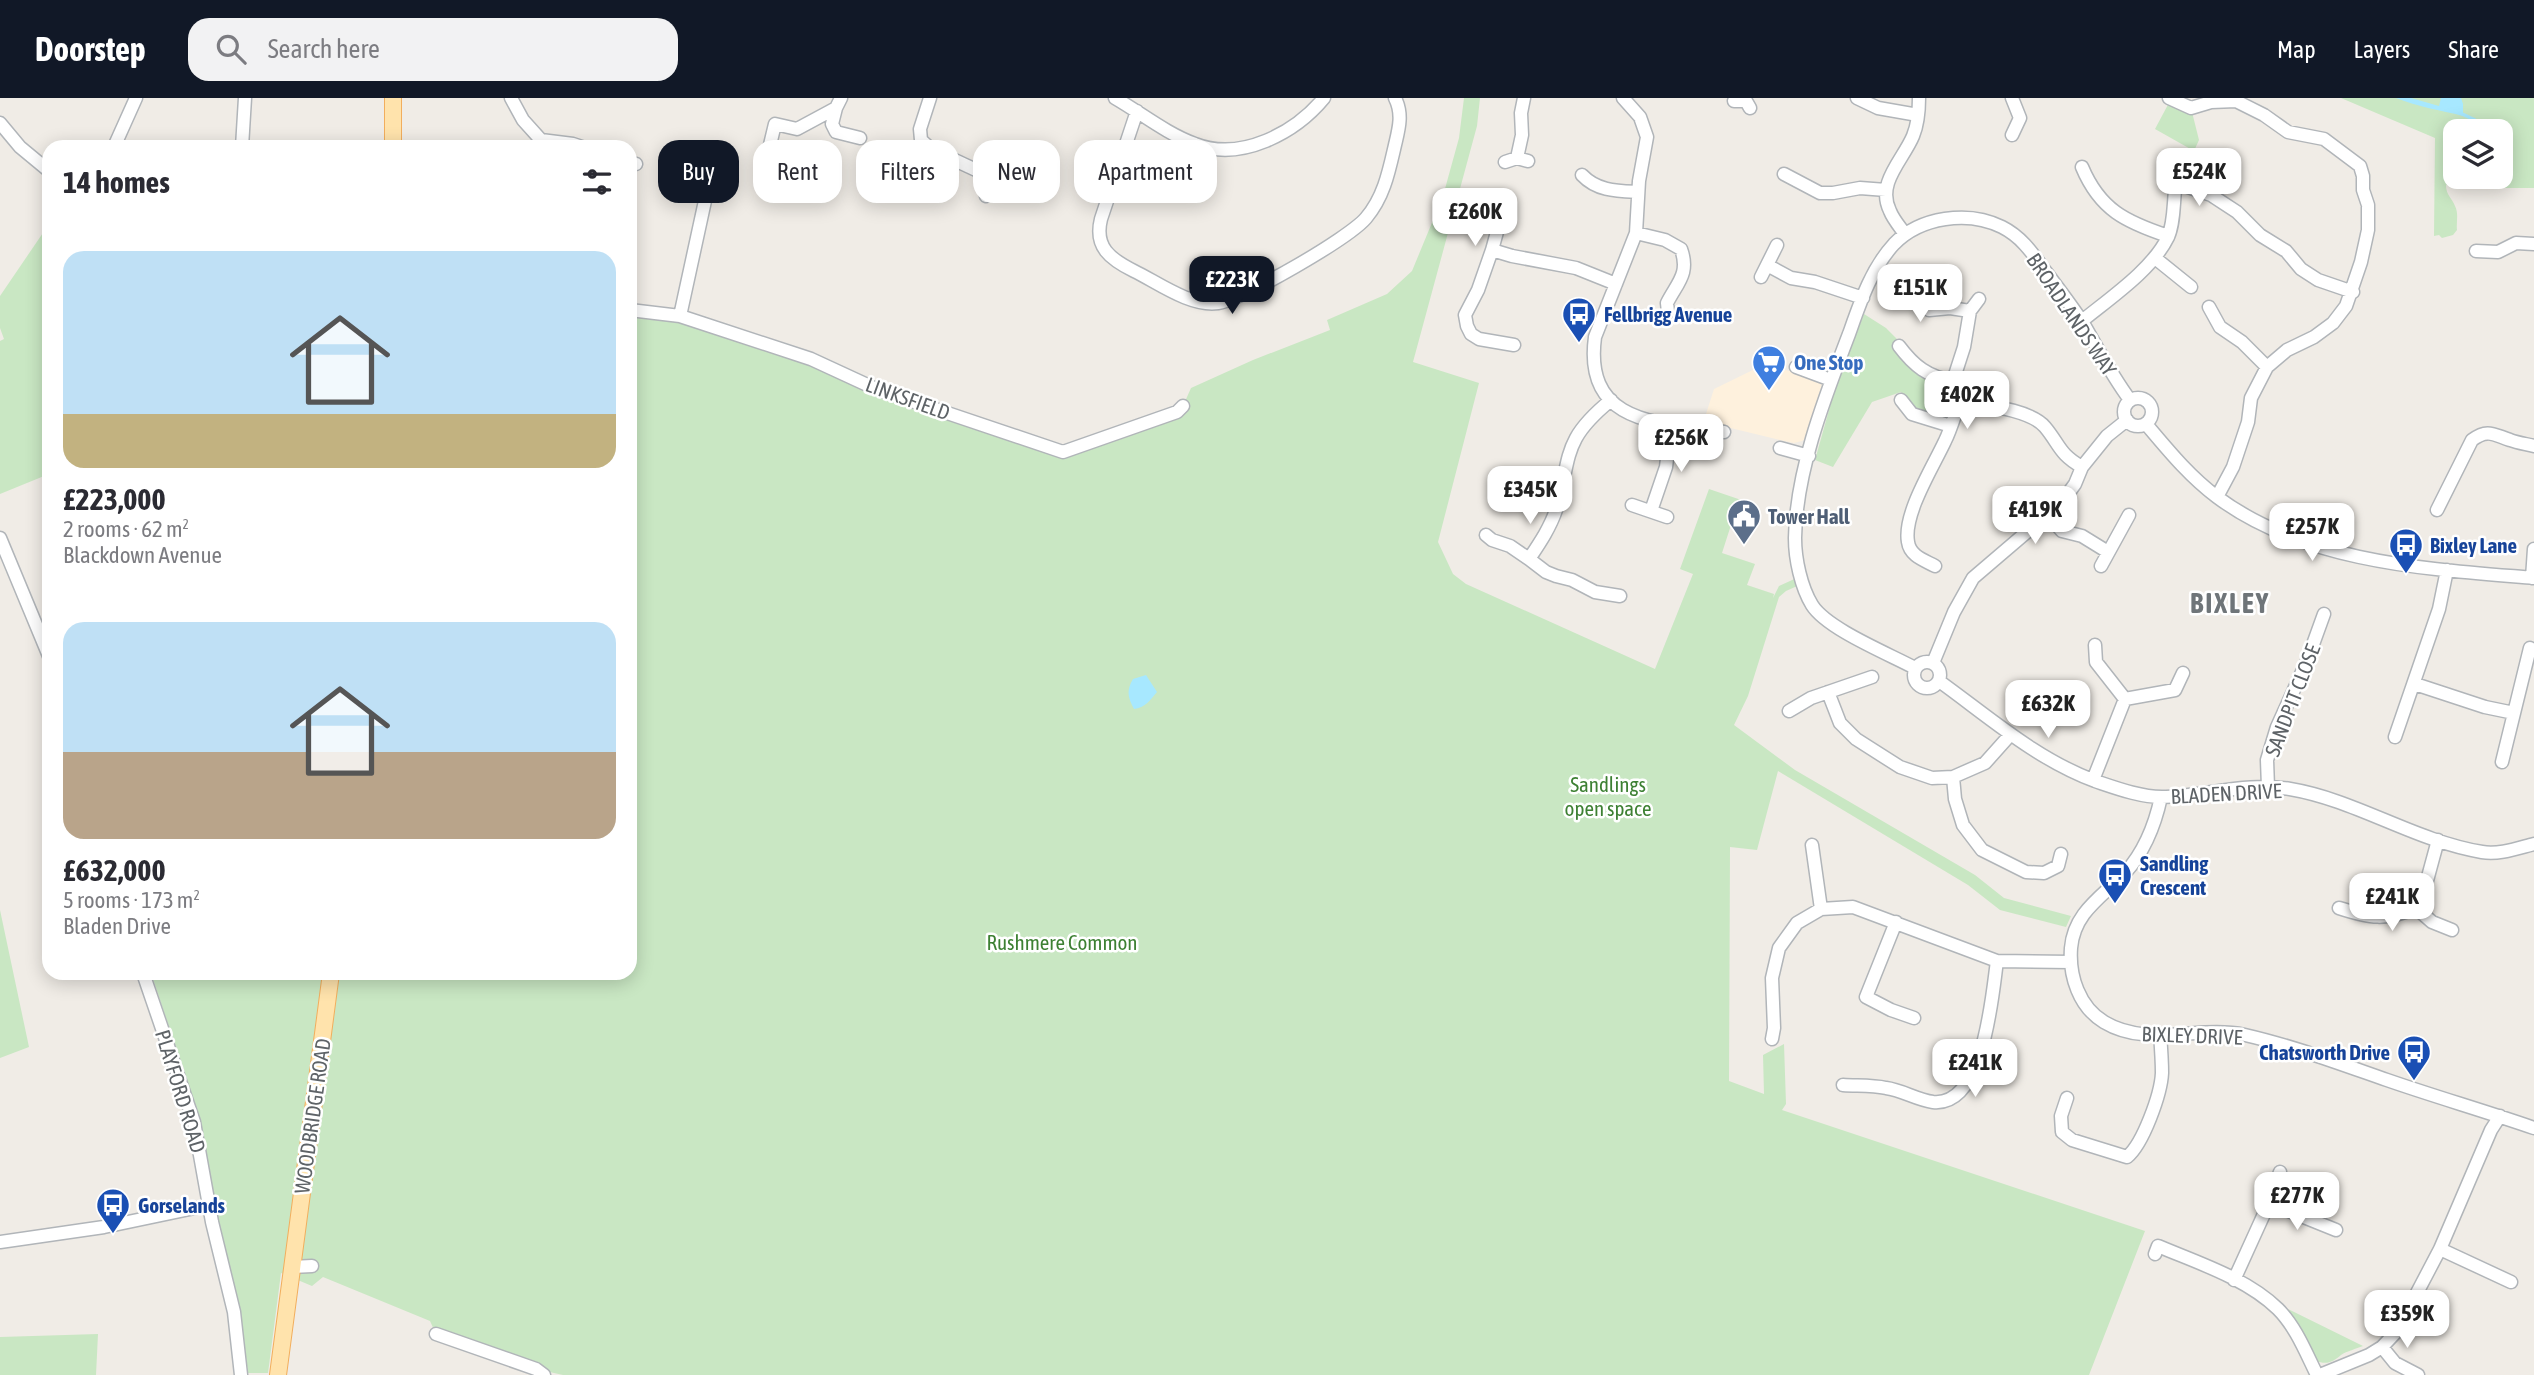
<!DOCTYPE html>
<html lang="en">
<head>
<meta charset="utf-8">
<style>
	body { margin:0; font-family:"Asap Condensed",sans-serif; background:#f2f2f3; color:#2b2b33; height:100vh; display:flex; flex-direction:column; font-size:26px; white-space:nowrap }
	* { box-sizing:border-box; margin:0 }
	p { font-size:23px; color:#7c7c81 }
	.icon { flex:none; width:38px; height:38px; fill:none; stroke:currentColor; stroke-width:2; stroke-linecap:round; stroke-linejoin:round }
	.map { position:relative; flex:1; overflow:hidden }
	.details { position:absolute; left:42px; top:42px; width:595px; height:840px; display:flex; flex-direction:column; background:#fff; border-radius:21px; box-shadow:0 4px 18px #0003 }
	.details>* { flex:none }
	.hud { position:absolute; left:658px; top:42px; width:665px; height:63px; display:flex; gap:14px }
	.tools { position:absolute; left:2443px; top:21px; display:grid; gap:14px }
	.tools a { display:grid; place-items:center; width:70px; height:70px; border-radius:14px; background:#fff; box-shadow:0 4px 18px #0003; font-size:35px }
	.price { position:absolute; translate:-50% -60px; padding:0 16px; border-radius:14px; background:#fff; color:#222; font-size:23px; line-height:46px; filter:drop-shadow(0 2px 4px #0008) }
	.price::after { content:''; position:absolute; left:50%; top:42px; width:21px; height:16px; margin-left:-10px; background:inherit; clip-path:polygon(0 0,100% 0,50% 100%) }
	.price.current { background:#111827; color:#fff }
	ul { padding:0; list-style:none }
	li { display:grid; align-content:center; gap:14px; height:371px; padding:0 21px }
	li span { display:grid; place-items:center; height:217px; border-radius:21px; color:#555 }
	li>.icon { margin-inline-start:auto }
	span .icon { width:126px; height:126px; fill:#fffc; stroke-width:1 }
	li b { font-size:30px }
	h2 { display:flex; justify-content:space-between; align-items:center; height:84px; padding:0 21px; font-size:30px }
	.pill { padding:0 24px; border-radius:21px; background:#fff; box-shadow:0 4px 18px #0003; font-size:24px; line-height:63px }
	.pill.current { background:#111827; color:#fff }
	header { display:flex; align-items:center; gap:42px; box-sizing:border-box; height:98px; padding:0 35px; background:#111827; color:#fff }
	header strong { font-size:33px }
	nav { display:flex; gap:38px; margin-inline-start:auto; font-size:24px }
	.search { width:490px; height:63px; background:#f2f2f3; display:flex; align-items:center; gap:18px; box-sizing:border-box; padding:0 24px; border-radius:21px; color:#7c7c81; font-size:26px }
	.map>svg:first-child { display:block }
	.commercial { fill:#fef1dd }
	.green { fill:#c9e7c3; fill-rule:evenodd }
	.water { fill:#a7e8ff }
	.lines { fill:none; stroke-linecap:round; stroke-linejoin:round }
	.stream { stroke:#a7e8ff; stroke-width:3.5 }
	.minor-casing { stroke:#b1b5b9; stroke-width:15 }
	.major-casing { stroke:#f2ae5d; stroke-width:18 }
	.minor { stroke:#fff; stroke-width:12 }
	.major { stroke:#ffe3ac; stroke-width:16 }
	.labels { text-anchor:middle; dominant-baseline:central; stroke-width:5; stroke-linejoin:round; paint-order:stroke }
	.transit-label { font-size:21px; font-weight:bold; fill:#164399; stroke:#fff; text-anchor:start }
	.street-label { font-size:21px; fill:#5e6367; stroke:#fff }
	.shop-label { font-size:21px; font-weight:bold; fill:#366cbe; stroke:#fff; text-anchor:start }
	.service-label { font-size:21px; font-weight:bold; fill:#4e5e75; stroke:#fff; text-anchor:start }
	.park-label { font-size:21px; fill:#3d8033; stroke:#fff }
	.district-label { font-size:28px; font-weight:bold; letter-spacing:2px; fill:#6f7579; stroke:#fff }
</style>
</head>
<body>
<header>
<strong>Doorstep</strong>
<div class="search"><svg class="icon" aria-label="search" viewBox="0 0 24 24"><circle cx="10" cy="10" r="6"/><path d="M15 15l6 6"/></svg>Search here</div>
<nav><a>Map</a><a>Layers</a><a>Share</a></nav>
</header>
<div class="map">
<svg width="2534" height="1277" viewBox="0 0 2534 1277">
	<rect width="100%" height="100%" fill="#f0ece6"/>
	<path class="commercial" d="M1793,262L1826,273L1805,341L1802,343L1794,345L1780,342L1710,325L1705,319L1714,291L1757,270L1759,263L1789,273Z"/>
	<path class="green" d="M1464,0H1480L1477,28L1413,264L1479,285L1438,444L1453,476L1466,486L1655,571L1693,476L1680,471L1709,391L1753,406L1745,432L1731,427L1722,455L1755,466L1747,487L1774,496L1773,500L1779,488L1801,478L1804,485L1786,493L1779,499L1748,598L1734,627L1795,672L1975,777L2004,800L2071,818L2066,829L2000,812L1968,787L1778,673L1757,752L1730,749L1729,983L1764,996L1763,957L1784,946L1786,1006L1782,1012L2145,1133L2089,1277H563L536,1271L436,1236L430,1223L323,1179L312,1188L281,1175L268,1275H248L240,1210L218,1123L200,1022L151,875H630V212L680,218L1063,354L1183,308L1191,290L1253,262L1330,232L1327,222L1387,196L1412,173L1443,98L1459,40Z
		M2341,0H2534V90H2489L2446,87C2446,97 2452,100 2455,108C2459,116 2456,124 2457,132L2453,137L2442,140L2439,137L2434,138L2435,40ZM2455,33H2501V79H2455Z
		M2171,1L2191,10L2199,42L2194,53L2155,31Z
		M49,126V376L0,396V243L4,241L0,230V198Z
		M1864,216L1886,230L1898,242L1892,249C1907,269 1918,279 1941,290L1948,306L1941,320L1915,313L1901,294L1872,304L1833,369L1815,362L1836,287Z
		M0,812L29,949L0,960Z
		M2288,1211L2363,1248C2356,1251 2347,1253 2341,1257C2333,1264 2327,1267 2316,1263C2305,1245 2299,1228 2288,1211Z
		M98,1236L96,1277H0V1239Z"/>
	<path class="water" d="M2396,0H2411L2439,8L2441,0H2461L2463,6V18C2440,12 2418,9 2396,0Z
		M1146,577L1157,594C1150,602 1145,610 1134,611C1128,600 1126,593 1133,581Z"/>
	<g class="lines">
		<path class="stream" d="M2460,15L2475,22"/>
		<g class="minor-casing">
			<path id="minor" d="M511,0L523,22L541,42L573,46L582,49
				M930,0L920,31L921,42L931,51L991,79L986,98
				M1115,0C1141,15 1167,36 1195,46C1241,64 1295,35 1324,0
				M1623,0L1640,19L1647,39L1639,83L1636,135L1595,239C1583,328 1662,325 1724,334
				M1857,0L1878,10L1918,17
				M2169,0L2191,10L2211,4L2236,3L2264,17L2288,34L2324,41L2360,68L2363,78V92L2368,107V132L2361,164L2346,208L2333,225L2314,239L2287,252L2267,269L2251,300L2248,324L2233,369L2217,399
				M1734,3H1746L1750,10
				M836,10L832,26L836,34L860,40
				M1137,13L1101,121C1094,149 1110,161 1134,173C1157,184 1190,209 1218,205C1244,201 1349,140 1366,120C1384,99 1389,73 1395,47C1399,30 1403,16 1395,0
				M0,25L20,49L49,73
				M2012,37L2020,20L2012,0
				M114,49L136,0
				M242,49L245,0
				M1517,60L1522,37L1521,15L1524,0
				M1505,64L1517,60L1528,63
				M630,65L636,66
				M2082,69C2100,112 2126,124 2168,138
				M763,76L775,26L797,31L836,10L841,0
				M1784,76L1820,95H1833L1860,90L1886,92
				M1582,77C1597,93 1617,93 1638,94
				M991,79L1001,58
				M1636,135L1665,142L1681,151C1690,176 1677,185 1667,205L1668,214
				M1905,136C1900,129 1893,121 1890,113C1876,85 1903,62 1913,38C1918,26 1919,13 1919,0
				M1492,152L1500,123
				M2476,153L2498,154L2516,145L2534,146
				M2155,160L2191,189
				M1767,167L1791,180L1815,184L1863,200
				M1761,179L1777,147
				M1888,184L1910,195L1929,212L1950,210L1970,213
				M2209,209L2220,229L2242,244L2267,269
				M630,212L680,218L811,261L876,291L1063,354L1177,314L1183,308
				M680,218L713,66
				M2082,223C2110,200 2152,172 2168,139C2175,123 2173,102 2176,85L2211,97L2237,114L2260,137L2286,153L2301,171L2318,182L2353,194
				M1514,247L1479,241L1471,236L1467,228L1465,217L1478,192L1492,152L1512,158L1576,170L1616,186
				M1899,248C1914,268 1928,279 1953,283
				M1796,269L1831,282
				M2124 314a14 14 0 1 1 28 0a14 14 0 1 1-28 0Z
				M1611,302C1561,343 1572,357 1556,412C1550,430 1539,446 1529,461L1546,474L1556,478L1572,482L1595,494L1620,498
				M1901,302L1912,316L1951,328
				M1960,303L1954,294L1953,283L1964,249L1970,213L1979,201
				M2146,326C2168,352 2189,378 2217,399C2306,465 2427,471 2534,480
				M1780,350L1809,358
				M1632,407L1667,419
				M2437,412L2472,342C2488,330 2494,337 2510,342C2518,345 2526,346 2534,348
				M1651,413L1666,369L1671,328
				M2048,417L2062,433L2082,438L2108,454
				M1486,437L1492,442L1510,448L1529,461
				M0,440L49,558
				M1935,468C1924,462 1910,458 1908,444C1903,416 1933,369 1945,343C1951,331 1955,316 1960,303C1982,307 2030,311 2045,329C2060,347 2059,356 2082,369
				M2101,468L2129,417
				M2532,480L2534,451
				M2095,547L2096,564L2125,601
				M1914 577a13 13 0 1 1 26 0a13 13 0 1 1-26 0Z
				M1933,565L1954,514L1973,480L2062,404L2075,386L2082,369L2107,338L2127,322
				M1915,570C1889,556 1827,531 1812,507C1801,489 1795,461 1795,440C1796,372 1825,299 1849,236C1860,205 1871,171 1894,146C1920,119 1968,112 2002,129C2022,139 2033,156 2046,174C2058,190 2072,208 2083,225C2098,251 2112,278 2130,302
				M1939,583C1989,619 2036,661 2095,683C2116,690 2140,699 2162,699C2204,698 2248,684 2290,691C2356,702 2415,743 2482,754C2499,757 2518,750 2534,746
				M2415,586L2485,609L2514,615
				M1828,594L1840,625L1856,641L1900,669L1932,680L1953,679L1985,665L2010,637
				M2125,601L2175,592L2183,575
				M1789,613L1811,600L1872,579
				M2395,639L2439,511L2447,472
				M2502,664L2530,550
				M1953,679L1955,701L1963,727L1982,752L2026,774L2044,775L2058,768L2061,756
				M2093,682L2125,601
				M2268,689L2267,662L2277,629L2307,563L2324,516
				M2161,699C2155,727 2145,753 2125,775C2102,799 2074,814 2071,850C2069,878 2079,909 2104,924C2147,950 2199,927 2245,937C2293,948 2341,966 2387,982C2436,999 2485,1013 2534,1030
				M1812,747L1821,811
				M2339,810C2370,820 2385,823 2416,810L2432,824L2452,832
				M2416,810L2422,801L2438,742
				M1896,824L1866,899L1891,912L1914,920
				M143,875L194,1024L212,1124L234,1214L241,1277
				M1772,941L1774,930L1772,880L1779,850L1797,825L1821,811L1853,809L1997,863L2071,864
				M1843,987C1857,988 1872,987 1886,990C1902,992 1917,1002 1933,1004C1984,1009 1992,898 1997,863
				M2067,1000L2061,1018L2062,1034L2072,1042L2127,1059C2143,1046 2161,996 2162,975C2162,962 2161,949 2160,936
				M2269,1105L2336,1132
				M0,1144L104,1129L209,1107
				M2440,1151L2511,1184
				M2155,1156L2158,1148C2198,1165 2246,1180 2278,1211C2296,1229 2306,1255 2317,1277
				M292,1169L312,1168
				M2234,1182L2269,1105L2280,1074
				M436,1236L536,1271L544,1277
				M2382,1249L2395,1265L2418,1277
				M2320,1277L2369,1257L2382,1249L2397,1233L2440,1151L2491,1032L2500,1018"/>
		</g>
		<g class="major-casing">
			<path id="major" d="M393,49V0
				M278,1277L331,875"/>
		</g>
		<use href="#minor" class="minor"/>
		<use href="#major" class="major"/>
	</g>
	<defs>
		<g id="bus-pin" transform="scale(1.75)"><path d="M0 17L-7.5 6A9.5 9.5 0 1 1 7.5 6Z" fill="#1a4fb4" stroke="#fff"/><path d="M-5-6H5V4H4V6H2V4H-2V6H-4V4H-5ZM-3.5-4V0h7V-4ZM-3.5 1.2v1.5H-2V1.2ZM2 1.2v1.5H3.5V1.2Z" fill="#fff"/></g>
		<g id="supermarket-pin" transform="scale(1.75)"><path d="M0 17L-7.5 6A9.5 9.5 0 1 1 7.5 6Z" fill="#3f7fe0" stroke="#fff"/><path d="M-6-5.5h2.5l.6 2H6L4.5 2H-2.5L-4.4-4H-6ZM-1.5 3.2a1.3 1.3 0 1 0 .1 0ZM3 3.2a1.3 1.3 0 1 0 .1 0Z" fill="#fff"/></g>
		<g id="civic-pin" transform="scale(1.75)"><path d="M0 17L-7.5 6A9.5 9.5 0 1 1 7.5 6Z" fill="#5c6f8a" stroke="#fff"/><path d="M-.6-6.5H3V-4.5H.6V-3L4-1V1h2V6H-6V1h2V-1L-.6-3ZM-1.2 2.5V6h2.4V2.5Z" fill="#fff"/></g>
	</defs>
	<g fill-rule="evenodd">
		<use href="#bus-pin" x="1579" y="216"/>
		<use href="#supermarket-pin" x="1769" y="264"/>
		<use href="#civic-pin" x="1744" y="418"/>
		<use href="#bus-pin" x="2406" y="447"/>
		<use href="#bus-pin" x="2115" y="777"/>
		<use href="#bus-pin" x="2414" y="954"/>
		<use href="#bus-pin" x="113" y="1107"/>
	</g>
	<g class="labels">
		<g class="transit-label">
			<text x="1604" y="216">Fellbrigg Avenue</text>
			<text x="2430" y="447">Bixley Lane</text>
			<text x="2140" y="765">Sandling<tspan x="2140" dy="24">Crescent</tspan></text>
			<text x="2390" y="954" text-anchor="end">Chatsworth Drive</text>
			<text x="138" y="1107">Gorselands</text>
		</g>
		<g class="street-label">
			<text transform="translate(2072 216) rotate(56)">BROADLANDS WAY</text>
			<text transform="translate(908 300) rotate(20)">LINKSFIELD</text>
			<text transform="translate(2292 602) rotate(-69)">SANDPIT CLOSE</text>
			<text transform="translate(2226 695) rotate(-3)">BLADEN DRIVE</text>
			<text transform="translate(2192 937) rotate(2)">BIXLEY DRIVE</text>
			<text transform="translate(181 993) rotate(73)">PLAYFORD ROAD</text>
			<text transform="translate(312 1018) rotate(-82)">WOODBRIDGE ROAD</text>
		</g>
		<g class="shop-label">
			<text x="1794" y="264">One Stop</text>
		</g>
		<g class="service-label">
			<text x="1768" y="418">Tower Hall</text>
		</g>
		<g class="park-label">
			<text x="1608" y="686">Sandlings<tspan x="1608" dy="24">open space</tspan></text>
			<text x="1062" y="844">Rushmere Common</text>
		</g>
		<g class="district-label">
			<text x="2230" y="505">BIXLEY</text>
		</g>
	</g>
</svg>
<div class="tools">
<a><svg class="icon" aria-label="layers" viewBox="0 0 24 24"><path d="M12 4l9 5-9 5-9-5zM3 14l9 5 9-5"/></svg></a>
</div>
<b class="price" style="left:2199px;top:110px">£524K</b>
<b class="price" style="left:1475px;top:150px">£260K</b>
<b class="price current" style="left:1232px;top:218px">£223K</b>
<b class="price" style="left:1920px;top:226px">£151K</b>
<b class="price" style="left:1967px;top:333px">£402K</b>
<b class="price" style="left:1681px;top:376px">£256K</b>
<b class="price" style="left:1530px;top:428px">£345K</b>
<b class="price" style="left:2035px;top:448px">£419K</b>
<b class="price" style="left:2312px;top:465px">£257K</b>
<b class="price" style="left:2048px;top:642px">£632K</b>
<b class="price" style="left:2392px;top:835px">£241K</b>
<b class="price" style="left:1975px;top:1001px">£241K</b>
<b class="price" style="left:2297px;top:1134px">£277K</b>
<b class="price" style="left:2407px;top:1252px">£359K</b>
<div class="hud">
<a class="pill current">Buy</a>
<a class="pill">Rent</a>
<a class="pill">Filters</a>
<a class="pill">New</a>
<a class="pill">Apartment</a>
</div>
<section class="details">
<h2>14 homes<svg class="icon" aria-label="filters" viewBox="0 0 24 24"><path d="M4 7h16M4 17h16"/><circle cx="9" cy="7" r="2"/><circle cx="15" cy="17" r="2"/></svg></h2>
<ul>
<li><span style="background:linear-gradient(#bfe0f5 75%,#c2b280 0)"><svg class="icon" aria-label="home" viewBox="0 0 24 24"><path d="M3 11l9-7 9 7M6 9v11h12V9"/></svg></span><div><b>£223,000</b><p>2 rooms · 62 m²</p><p>Blackdown Avenue</p></div></li>
<li><span style="background:linear-gradient(#bfe0f5 60%,#b9a48a 0)"><svg class="icon" aria-label="home" viewBox="0 0 24 24"><path d="M3 11l9-7 9 7M6 9v11h12V9"/></svg></span><div><b>£632,000</b><p>5 rooms · 173 m²</p><p>Bladen Drive</p></div></li>
</ul>
</section>
</div>
</body>
</html>
